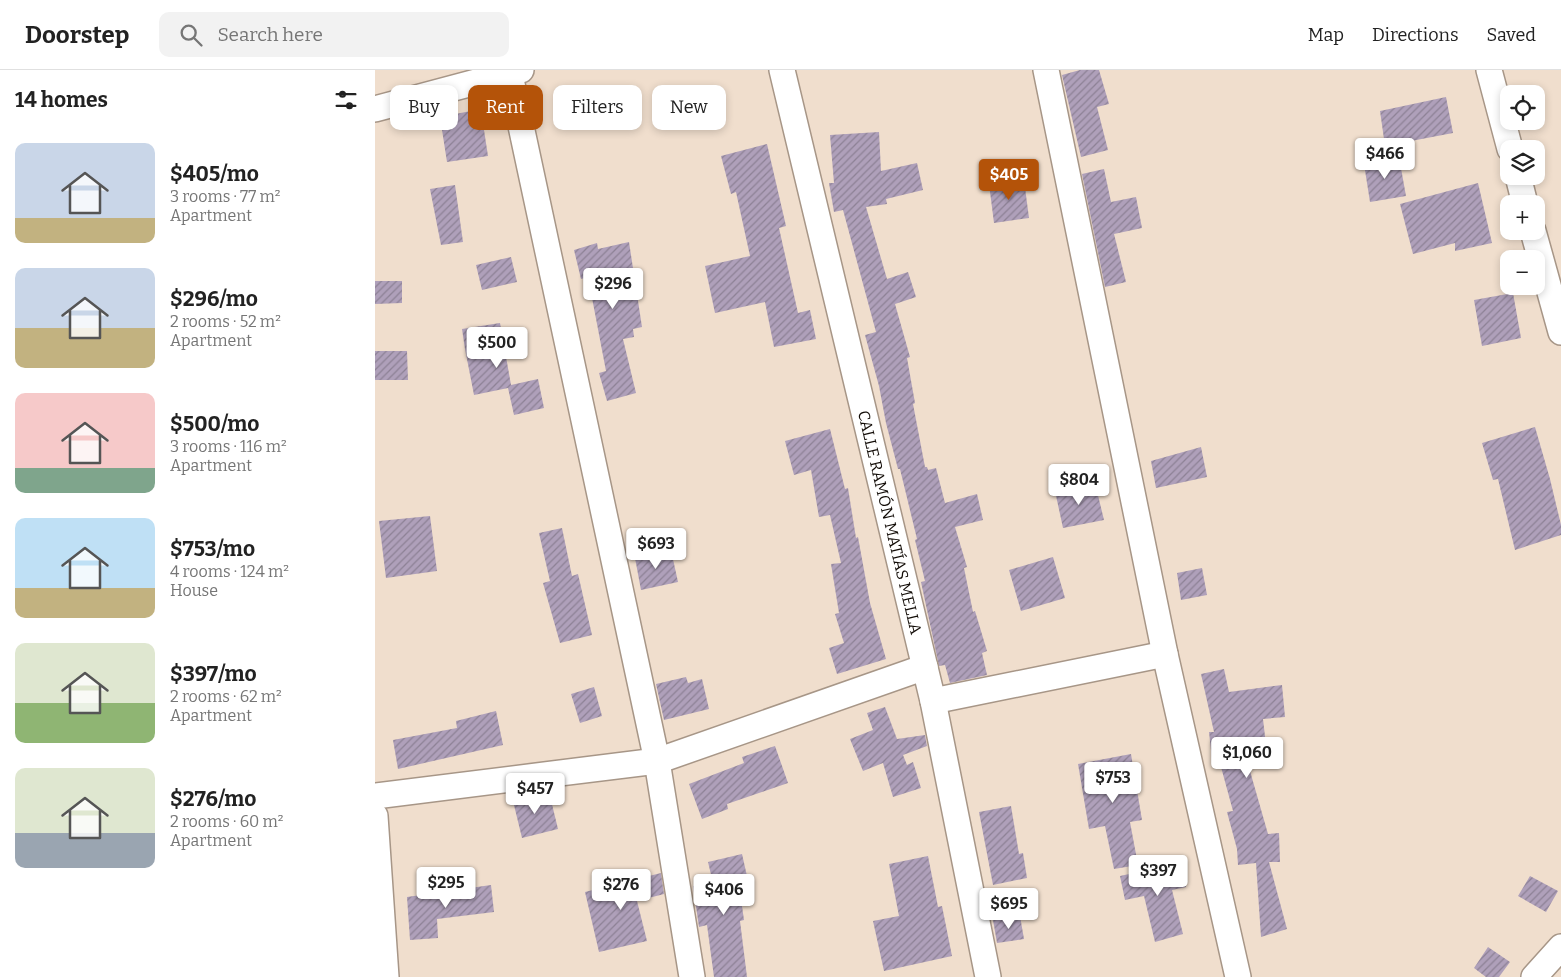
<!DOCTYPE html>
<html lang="en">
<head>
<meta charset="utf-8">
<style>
	body { margin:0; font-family:Bitter,serif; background:#f2f2f2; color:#222; height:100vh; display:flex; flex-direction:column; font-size:19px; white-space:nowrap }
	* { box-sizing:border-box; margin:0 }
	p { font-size:16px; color:#767676 }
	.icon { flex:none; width:28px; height:28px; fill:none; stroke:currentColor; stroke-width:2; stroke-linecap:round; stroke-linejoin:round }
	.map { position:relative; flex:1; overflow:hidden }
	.details { display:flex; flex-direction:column; background:#fff; width:375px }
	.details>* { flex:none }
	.hud { position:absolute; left:15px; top:15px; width:475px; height:45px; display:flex; gap:10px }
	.buttons { position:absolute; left:1125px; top:15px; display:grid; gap:10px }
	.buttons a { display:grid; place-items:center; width:45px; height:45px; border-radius:10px; background:#fff; box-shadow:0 2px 8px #0003; font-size:25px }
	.price { position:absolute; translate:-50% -42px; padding:0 11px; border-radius:5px; background:#fff; color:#222; font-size:16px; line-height:32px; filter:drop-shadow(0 1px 2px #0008) }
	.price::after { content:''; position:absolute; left:50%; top:30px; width:15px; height:11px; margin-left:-8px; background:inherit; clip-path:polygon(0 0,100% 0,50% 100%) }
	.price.current { background:#b45309; color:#fff }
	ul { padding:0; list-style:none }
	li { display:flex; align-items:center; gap:15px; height:125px; padding:0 15px }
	li span { display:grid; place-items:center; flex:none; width:140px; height:100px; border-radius:10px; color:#555 }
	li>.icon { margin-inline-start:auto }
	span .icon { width:60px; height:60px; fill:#fffc; stroke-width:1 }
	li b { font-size:21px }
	h2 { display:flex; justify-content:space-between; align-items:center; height:60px; padding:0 15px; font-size:21px }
	.tag { padding:0 18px; border-radius:10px; background:#fff; box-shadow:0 2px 8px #0003; font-size:18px; line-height:45px }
	.tag.current { background:#b45309; color:#fff }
	header { display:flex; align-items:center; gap:30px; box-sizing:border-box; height:70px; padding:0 25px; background:#fff; border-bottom:1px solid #e0e0e0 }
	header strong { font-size:24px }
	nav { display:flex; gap:28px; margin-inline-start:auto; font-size:18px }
	.search { width:350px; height:45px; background:#f2f2f2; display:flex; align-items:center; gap:12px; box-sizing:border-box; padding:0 18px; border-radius:10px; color:#767676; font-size:19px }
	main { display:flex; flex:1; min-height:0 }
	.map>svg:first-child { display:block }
	.building { fill:url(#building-hatch) }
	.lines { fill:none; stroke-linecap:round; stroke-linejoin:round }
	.street-casing { stroke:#a79687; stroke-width:28 }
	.street { stroke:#fff; stroke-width:25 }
	.labels { text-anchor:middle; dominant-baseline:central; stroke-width:4; stroke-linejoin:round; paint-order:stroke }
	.street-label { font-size:16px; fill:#120c07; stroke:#fdebda }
</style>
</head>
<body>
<header>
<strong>Doorstep</strong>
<div class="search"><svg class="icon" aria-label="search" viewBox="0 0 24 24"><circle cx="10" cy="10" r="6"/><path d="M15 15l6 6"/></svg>Search here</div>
<nav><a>Map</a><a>Directions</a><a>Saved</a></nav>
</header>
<main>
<section class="details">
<h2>14 homes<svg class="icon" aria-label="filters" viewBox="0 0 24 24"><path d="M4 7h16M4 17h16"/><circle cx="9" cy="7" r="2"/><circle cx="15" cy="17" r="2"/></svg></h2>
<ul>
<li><span style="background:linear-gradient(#c9d6e8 75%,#c2b280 0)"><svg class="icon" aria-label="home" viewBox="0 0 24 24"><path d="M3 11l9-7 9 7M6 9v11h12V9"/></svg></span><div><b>$405/mo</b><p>3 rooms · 77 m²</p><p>Apartment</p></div></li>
<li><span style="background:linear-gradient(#c9d6e8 60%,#c2b280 0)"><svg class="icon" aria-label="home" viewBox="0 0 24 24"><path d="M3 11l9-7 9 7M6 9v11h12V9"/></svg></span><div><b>$296/mo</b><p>2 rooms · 52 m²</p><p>Apartment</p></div></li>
<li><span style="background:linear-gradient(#f6c9c9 75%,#7fa58c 0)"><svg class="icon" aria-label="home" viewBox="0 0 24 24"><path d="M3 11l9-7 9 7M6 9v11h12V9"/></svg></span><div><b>$500/mo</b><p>3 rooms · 116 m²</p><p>Apartment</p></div></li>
<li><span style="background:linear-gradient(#bfe0f5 70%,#c2b280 0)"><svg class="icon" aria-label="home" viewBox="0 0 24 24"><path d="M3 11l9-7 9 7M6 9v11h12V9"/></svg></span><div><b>$753/mo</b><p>4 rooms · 124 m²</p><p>House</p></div></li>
<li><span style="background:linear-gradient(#dfe7d0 60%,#8fb573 0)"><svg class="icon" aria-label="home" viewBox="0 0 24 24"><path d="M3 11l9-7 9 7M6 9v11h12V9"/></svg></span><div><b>$397/mo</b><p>2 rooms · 62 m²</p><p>Apartment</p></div></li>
<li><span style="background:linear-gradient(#dfe7d0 65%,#9aa5b1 0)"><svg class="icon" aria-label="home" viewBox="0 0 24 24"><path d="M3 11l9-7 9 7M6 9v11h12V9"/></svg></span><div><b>$276/mo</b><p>2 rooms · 60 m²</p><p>Apartment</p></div></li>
</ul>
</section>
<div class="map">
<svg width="1186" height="907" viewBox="0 0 1186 907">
	<defs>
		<pattern id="building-hatch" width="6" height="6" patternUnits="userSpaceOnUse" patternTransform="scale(1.25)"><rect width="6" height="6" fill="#afa0ba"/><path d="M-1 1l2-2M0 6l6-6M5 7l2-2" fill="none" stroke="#8d8195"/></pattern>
	</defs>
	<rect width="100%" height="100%" fill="#f0decd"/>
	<path class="building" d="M705,0H724L734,34L722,37L733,80L706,87L687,5Z
		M1071,27L1078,63L1010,76L1005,41Z
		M101,40L105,60H109L113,86L72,92L65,47Z
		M504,62L506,101L542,93L548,120L511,129L512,134L491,137L512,209L533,202L541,227L520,234L535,287L532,288L540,333L538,334L550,397H552L553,400L561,398L570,433L602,424L608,450L580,457L592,497L589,498L598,542L600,541L612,581L607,583L612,605L575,613L570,595L564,596L546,512L550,511L540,470L542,469L525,399H523L511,353L504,316L490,265L501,262L468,140L459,142L454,113H459L455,65Z
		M392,74L411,156L404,158L423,243L435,240L441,269L399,277L390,232L340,243L330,196L375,186L361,122L356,124L346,86Z
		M1024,87L1031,126L995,132L989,94Z
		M729,99L736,132L761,127L767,158L739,164L751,212L730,217L707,104Z
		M649,110L654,148L619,153L614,114Z
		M1103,113L1117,173L1080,181V173L1038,184L1025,134Z
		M80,115L88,172L66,175L55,119Z
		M254,172L267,257L258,259L259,267L248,269L261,323L232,331L224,303L231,301L213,207L206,209L199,180L222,173L223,179Z
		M136,187L142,212L107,220L101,195Z
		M0,211H27V233L0,234Z
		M1138,223L1146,268L1107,276L1099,230Z
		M125,253L136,315L163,309L169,338L139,345L133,318L99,325L90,279L87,259Z
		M0,281H32L33,310H0Z
		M1160,357L1175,409L1186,455V465L1140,480L1123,409L1118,410L1107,373Z
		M455,359L470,419L473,418L481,468L483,467L495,533L511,589L462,604L454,578L469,573L460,544L464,543L456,494L466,493L455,445L444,447L436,400L419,405L410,371Z
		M826,377L832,407L781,418L776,391Z
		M720,413L729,450L688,458L680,421Z
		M55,446L62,501L11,508L4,451Z
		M187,458L197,506L203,504L217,565L185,573L168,513L175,511L164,463Z
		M296,480L303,512L266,520L260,488Z
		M678,487L690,528L646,541L634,500Z
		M827,498L832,525L806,530L802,503Z
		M849,599L854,622L907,615L910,647L888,649L893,692L873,694L893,764L904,763L905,792H894L912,859L886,867L881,793L863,795L862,779L852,742L858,741L846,697L838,698L834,662H839L826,604Z
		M311,607L313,613L327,609L334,639L289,650L281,614Z
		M219,617L227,646L205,653L196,624Z
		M510,637L522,669L550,665L552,676L528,685L532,695L538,692L546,718L518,727L508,693L488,701L475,669L498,660L492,643Z
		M121,641L128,675L23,699L18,670L82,658L81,651Z
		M400,676L413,713L352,734L353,739L327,749L314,714L369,693L367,687Z
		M756,684L767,750L755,752L763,795L739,799L730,756L714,759L703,694Z
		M174,722L183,759L147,768L138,731Z
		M636,736L644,784L648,783L652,808L618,815L604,742Z
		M367,784L372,806L363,808L369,850L365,851L372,907H339L332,855L324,857L318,816L338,813L333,792Z
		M553,786L563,837L567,836L577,886L509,901L498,851L524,846L514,794Z
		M805,793L811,817L797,820L808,864L780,872L769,826L750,830L745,806Z
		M286,803L289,824L262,831L272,871L224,882L210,822Z
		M1155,806L1183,821L1171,842L1143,826Z
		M116,815L119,842L62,849L63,868L35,870L32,827Z
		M645,846L649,869L622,873L618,850Z
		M1113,877L1135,892L1124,907H1111L1099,898Z"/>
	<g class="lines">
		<g class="street-casing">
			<g id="street">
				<path d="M134,0L282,691L317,907"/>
				<path id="s1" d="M407,0L558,631L613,907"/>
				<path d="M671,0L790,584L863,907"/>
				<path d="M1114,0L1135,79"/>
				<path d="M0,39L146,0"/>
				<path d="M1143,106L1150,134"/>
				<path d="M1158,161L1186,262"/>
				<path d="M558,631L790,584"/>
				<path d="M0,726L282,691L550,597"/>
				<path d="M0,746L11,907"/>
				<path d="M1159,907L1186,877"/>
			</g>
		</g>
		<use href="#street" class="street"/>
	</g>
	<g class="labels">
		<g class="street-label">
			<text stroke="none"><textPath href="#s1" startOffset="465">CALLE RAMÓN MATÍAS MELLA</textPath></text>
		</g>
	</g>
</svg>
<div class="buttons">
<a><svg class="icon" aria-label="locate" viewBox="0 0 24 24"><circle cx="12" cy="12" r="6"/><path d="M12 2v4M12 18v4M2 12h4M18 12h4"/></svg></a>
<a><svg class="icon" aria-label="layers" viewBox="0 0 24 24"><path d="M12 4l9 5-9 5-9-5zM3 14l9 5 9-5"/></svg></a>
<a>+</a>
<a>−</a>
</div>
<b class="price" style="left:1010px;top:110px">$466</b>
<b class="price current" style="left:634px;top:131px">$405</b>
<b class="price" style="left:238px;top:240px">$296</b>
<b class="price" style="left:122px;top:299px">$500</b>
<b class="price" style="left:704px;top:436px">$804</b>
<b class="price" style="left:281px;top:500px">$693</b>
<b class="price" style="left:872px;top:709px">$1,060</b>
<b class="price" style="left:738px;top:734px">$753</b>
<b class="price" style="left:160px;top:745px">$457</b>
<b class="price" style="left:783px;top:827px">$397</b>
<b class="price" style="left:71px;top:839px">$295</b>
<b class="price" style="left:246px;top:841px">$276</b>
<b class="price" style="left:349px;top:846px">$406</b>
<b class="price" style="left:634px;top:860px">$695</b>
<div class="hud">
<a class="tag">Buy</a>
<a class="tag current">Rent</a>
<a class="tag">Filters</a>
<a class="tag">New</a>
</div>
</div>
</main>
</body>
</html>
